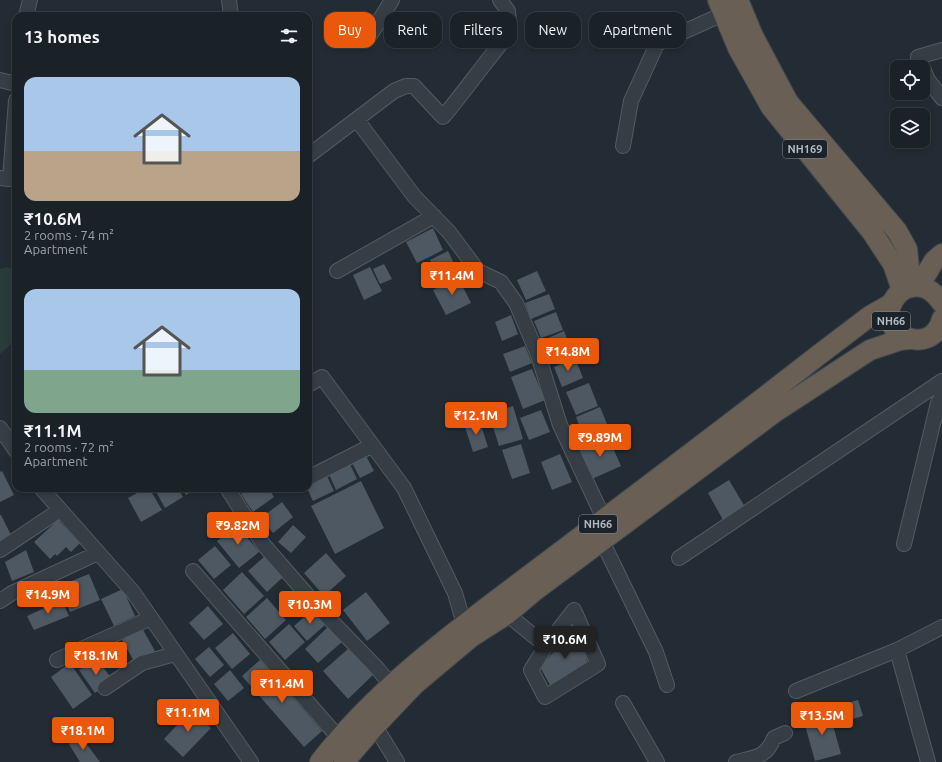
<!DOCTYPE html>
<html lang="en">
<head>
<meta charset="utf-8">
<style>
	body { margin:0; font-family:Ubuntu,sans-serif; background:#272e33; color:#f1f3f6; height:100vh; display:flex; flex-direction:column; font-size:15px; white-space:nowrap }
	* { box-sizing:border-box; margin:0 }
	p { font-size:13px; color:#9fa3a7 }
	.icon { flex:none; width:22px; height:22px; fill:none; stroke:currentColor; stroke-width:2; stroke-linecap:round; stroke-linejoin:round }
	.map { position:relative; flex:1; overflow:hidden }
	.sheet { position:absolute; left:12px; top:12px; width:300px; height:480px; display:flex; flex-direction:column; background:#1a2127; border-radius:12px; box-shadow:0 2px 6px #0003,0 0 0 1px #383e44 }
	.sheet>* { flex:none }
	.hud { position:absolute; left:324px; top:12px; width:380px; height:36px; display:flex; gap:8px }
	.buttons { position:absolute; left:890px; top:60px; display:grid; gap:8px }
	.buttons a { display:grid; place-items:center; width:40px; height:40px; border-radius:8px; background:#1a2127; box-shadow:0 2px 6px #0003,0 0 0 1px #383e44; font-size:20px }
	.price { position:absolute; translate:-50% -34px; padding:0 9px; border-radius:4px; background:#ea580c; color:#fff; font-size:13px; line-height:26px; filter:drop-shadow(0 1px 2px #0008) }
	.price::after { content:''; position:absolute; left:50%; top:24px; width:12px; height:9px; margin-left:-6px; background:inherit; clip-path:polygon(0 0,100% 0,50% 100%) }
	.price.selected { background:#222; color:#fff }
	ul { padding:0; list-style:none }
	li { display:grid; align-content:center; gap:8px; height:212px; padding:0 12px }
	li span { display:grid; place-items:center; height:124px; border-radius:12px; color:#555 }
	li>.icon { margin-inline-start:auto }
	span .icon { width:72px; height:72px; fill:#fffc; stroke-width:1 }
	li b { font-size:17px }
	h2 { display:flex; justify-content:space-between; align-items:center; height:48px; padding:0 12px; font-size:17px }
	.tag { padding:0 14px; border-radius:12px; background:#1a2127; box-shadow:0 2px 6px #0003,0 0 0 1px #383e44; font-size:14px; line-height:36px }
	.tag.selected { background:#ea580c; color:#fff }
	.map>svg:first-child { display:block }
	.green { fill:#2a3c3a }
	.building { fill:#4e5862 }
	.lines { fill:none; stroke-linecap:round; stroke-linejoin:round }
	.minor-casing { stroke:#535b62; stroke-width:16 }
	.highway-casing { stroke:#40484f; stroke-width:22 }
	.minor { stroke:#363d45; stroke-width:14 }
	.highway { stroke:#6a5f54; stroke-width:20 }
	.labels { text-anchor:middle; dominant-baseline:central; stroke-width:3; stroke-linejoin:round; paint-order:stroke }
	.shield { fill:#1b2229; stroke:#838b93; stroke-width:1 }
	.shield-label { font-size:11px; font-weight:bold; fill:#b0b8c1 }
</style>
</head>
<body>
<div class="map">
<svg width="942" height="762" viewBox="0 0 942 762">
	<rect width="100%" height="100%" fill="#232c34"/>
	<path class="green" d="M8,267L16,273V339L0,354V269Z"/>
	<path class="building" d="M433,228L443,250L417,263L406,242Z
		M448,251L455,266L438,275L430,260Z
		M384,264L392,279L380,284L373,269Z
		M370,267L382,291L364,300L353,275Z
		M537,271L546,291L526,300L517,280Z
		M458,277L471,303L446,315L433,290Z
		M549,294L555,309L531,319L525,303Z
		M556,312L563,330L541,338L534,321Z
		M511,315L518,334L502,341L495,322Z
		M564,331L572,352L554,360L546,339Z
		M525,346L532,363L510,372L503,354Z
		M575,358L583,378L562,387L554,367Z
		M532,369L545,400L523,409L511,377Z
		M589,383L598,406L576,415L566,392Z
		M513,406L523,439L499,446L489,414Z
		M600,407L610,431L585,441L576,417Z
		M541,410L550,432L529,440L520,418Z
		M479,419L488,447L473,452L464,424Z
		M608,437L621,466L592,479L579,449Z
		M521,444L530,473L512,479L502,450Z
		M365,454L374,471L360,478L351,461Z
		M560,454L572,482L552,490L541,462Z
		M349,462L357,479L336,490L328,472Z
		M2,471L14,495L0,502V472Z
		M326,474L334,491L313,501L307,488L308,483Z
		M729,480L745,507L723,520L708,493Z
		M361,481L384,528L335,554L311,506Z
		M146,488H149L162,510L141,522L128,498Z
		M154,488H178L183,497L165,508Z
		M182,488H197L186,495Z
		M250,488H268L274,497L253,512L241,494Z
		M282,502L293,517L273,533L261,518Z
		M0,515H1L12,537L0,543Z
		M58,520L80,543L71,552L66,547L57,556L55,554L50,559L34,542Z
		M237,525L259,552L239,568L217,541Z
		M293,525L306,537L291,553L278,542Z
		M215,546L231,565L214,579L198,560Z
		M26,550L34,572L12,581L5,562Z
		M326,553L346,576L324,596L304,573Z
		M265,556L283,577L267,592L248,571Z
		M242,572L264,596L244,614L223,590Z
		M89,574L100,600L70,612L59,586Z
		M123,589L135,616L114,626L101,599Z
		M366,592L390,623L367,641L343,610Z
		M267,598L286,620L265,639L246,617Z
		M62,600L69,616L34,630L27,616Z
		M208,606L223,624L204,640L189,623Z
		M313,609L326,624L307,641L294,626Z
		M289,624L305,642L285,660L269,642Z
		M329,626L343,641L318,663L305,649Z
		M142,628L155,651L135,663L122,640Z
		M233,633L250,654L232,669L215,648Z
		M567,636L574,643L578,638L586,646L587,665L550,685L540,667L557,648L551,643L556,637L562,642Z
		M209,647L224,665L210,677L195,659Z
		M349,648L373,675L348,699L323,671Z
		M97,658L113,681L95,693L79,670Z
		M260,660L322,731L304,747L242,676Z
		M70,663L92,695L73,709L51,677Z
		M230,670L244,688L228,701L214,684Z
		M858,700L863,716L838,723L834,707Z
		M192,709L211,728L183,757L164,739Z
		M829,711L841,754L815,761L803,718Z
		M79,734L100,762H80L69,744Z"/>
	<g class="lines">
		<g class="minor-casing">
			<path id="minor" d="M229,0L231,16
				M26,16L30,0
				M369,37L392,0
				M922,67L918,57L942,50
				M923,68L928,80L942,98
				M0,80L16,84
				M357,120L414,196L449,232L478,271L501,282L516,303L538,355L560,425L604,519
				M623,146L631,101L657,44L723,14
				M308,156L394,91L406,86H414L443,117C466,90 486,60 510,33L508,11L500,0
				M0,178L10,179L16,100
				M337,271L434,216
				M308,385L322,377L404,488L455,593L464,624
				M0,428L16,451
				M308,472L310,477L371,446
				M41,488L133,592L251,762
				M227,488L263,544L316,605L377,668L391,685
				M602,541L656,652L667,685
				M904,544L938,403L942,396
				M0,550L60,510
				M679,558L942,381
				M193,571L339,738
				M0,601L12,593L98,553
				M574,610L598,664L545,697L531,670L546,646Z
				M507,614L546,646
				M897,650L928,762
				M57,660L151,618
				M105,688L142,663L175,654
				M796,691L897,650L942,627
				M623,703L657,762
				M375,726L397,762
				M736,762C755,757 766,758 774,738L785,733"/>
		</g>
		<g class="highway-casing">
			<path id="highway" d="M718,0L738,48L771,107L872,232L893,264L902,290
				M738,0L753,36L788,102L897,231L907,249L911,287
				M919,286L934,261L942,254
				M942,303C935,293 926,284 912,287C903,288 897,294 893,301C874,334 932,359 942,319
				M320,762C382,682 464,625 543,565C636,495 729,425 820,354L870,316L891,304
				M344,762L375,726L415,684L471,637L507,614L533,592L775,412L870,350L900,340L909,339"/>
		</g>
		<use href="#minor" class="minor"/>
		<use href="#highway" class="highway"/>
	</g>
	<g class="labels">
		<g class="shield">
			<rect x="783" y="140" width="44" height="18" rx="3"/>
			<rect x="872" y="312" width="38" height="18" rx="3"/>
			<rect x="579" y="515" width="38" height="18" rx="3"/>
		</g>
		<g class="shield-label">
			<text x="805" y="149">NH169</text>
			<text x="891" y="321">NH66</text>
			<text x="598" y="524">NH66</text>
		</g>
	</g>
</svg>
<div class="buttons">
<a><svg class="icon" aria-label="locate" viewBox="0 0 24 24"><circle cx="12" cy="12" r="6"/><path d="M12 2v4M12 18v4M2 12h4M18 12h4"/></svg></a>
<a><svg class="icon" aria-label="layers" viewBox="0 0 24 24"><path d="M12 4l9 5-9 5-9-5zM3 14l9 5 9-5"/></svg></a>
</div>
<b class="price" style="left:452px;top:296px">₹11.4M</b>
<b class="price" style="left:568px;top:372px">₹14.8M</b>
<b class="price" style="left:476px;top:436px">₹12.1M</b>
<b class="price" style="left:600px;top:458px">₹9.89M</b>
<b class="price" style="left:238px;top:546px">₹9.82M</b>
<b class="price" style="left:48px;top:615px">₹14.9M</b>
<b class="price" style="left:310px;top:625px">₹10.3M</b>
<b class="price selected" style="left:565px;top:660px">₹10.6M</b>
<b class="price" style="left:96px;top:676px">₹18.1M</b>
<b class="price" style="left:282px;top:704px">₹11.4M</b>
<b class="price" style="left:188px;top:733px">₹11.1M</b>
<b class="price" style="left:822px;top:736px">₹13.5M</b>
<b class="price" style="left:83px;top:751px">₹18.1M</b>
<div class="hud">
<a class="tag selected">Buy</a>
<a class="tag">Rent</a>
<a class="tag">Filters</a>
<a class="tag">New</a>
<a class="tag">Apartment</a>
</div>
<section class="sheet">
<h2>13 homes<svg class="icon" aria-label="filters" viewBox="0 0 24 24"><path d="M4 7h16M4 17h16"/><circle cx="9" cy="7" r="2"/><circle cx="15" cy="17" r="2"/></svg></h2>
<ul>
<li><span style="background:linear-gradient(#a9c7e8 60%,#b9a48a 0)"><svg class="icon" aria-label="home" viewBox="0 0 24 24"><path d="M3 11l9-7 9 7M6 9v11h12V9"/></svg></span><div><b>₹10.6M</b><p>2 rooms · 74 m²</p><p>Apartment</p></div></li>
<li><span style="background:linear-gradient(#a9c7e8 65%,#7fa58c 0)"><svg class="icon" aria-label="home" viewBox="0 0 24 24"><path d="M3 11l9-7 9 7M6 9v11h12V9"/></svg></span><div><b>₹11.1M</b><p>2 rooms · 72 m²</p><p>Apartment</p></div></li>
</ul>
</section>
</div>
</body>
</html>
